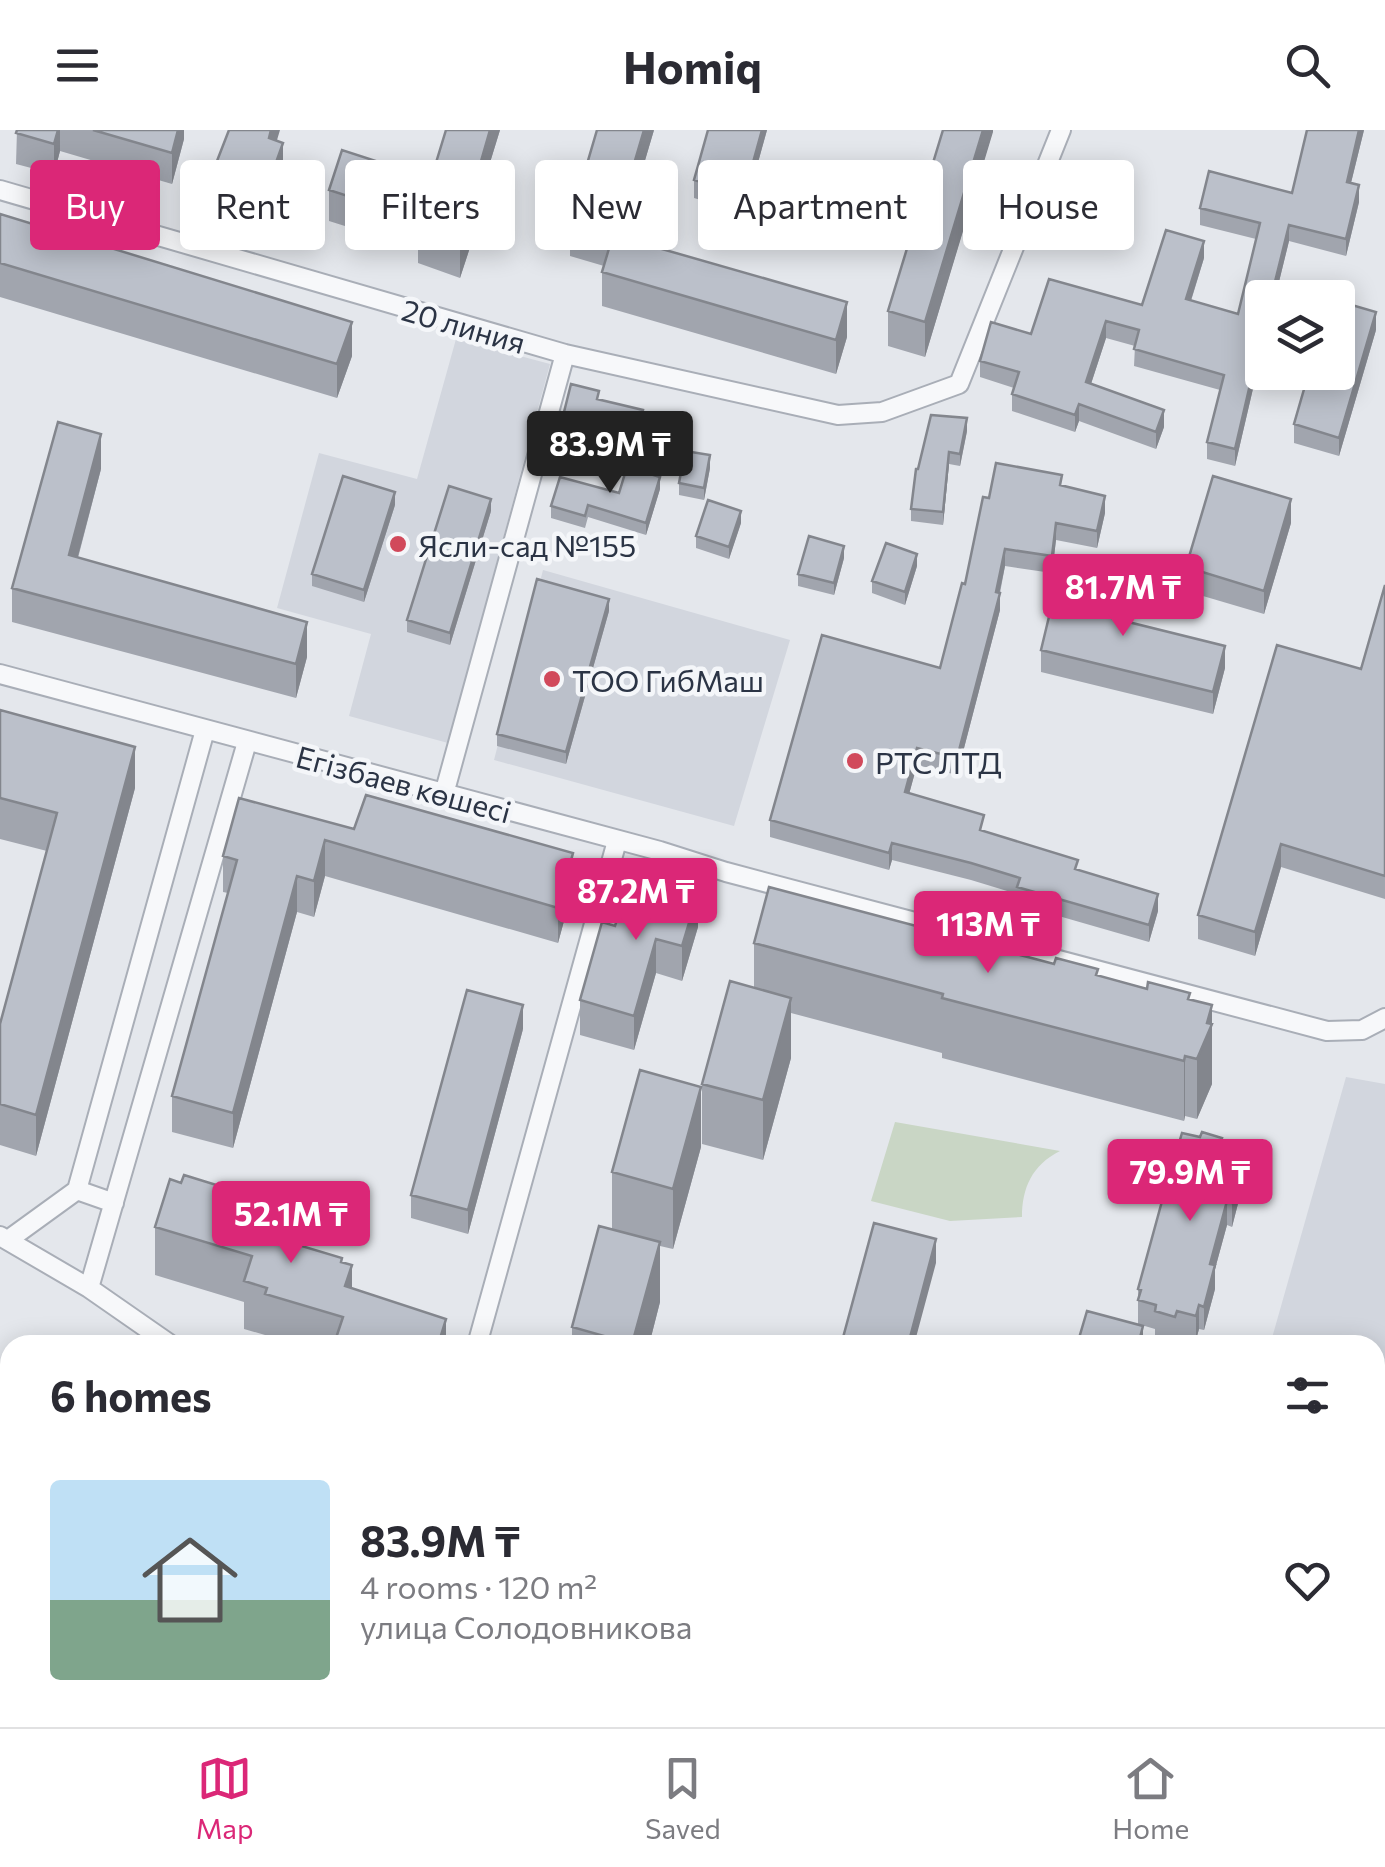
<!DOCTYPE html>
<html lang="en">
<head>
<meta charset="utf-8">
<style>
	body { margin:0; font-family:Commissioner,sans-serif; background:#f2f2f3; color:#2b2b33; height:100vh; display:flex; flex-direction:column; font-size:38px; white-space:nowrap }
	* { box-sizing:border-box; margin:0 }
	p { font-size:32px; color:#7c7c81 }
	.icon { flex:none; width:55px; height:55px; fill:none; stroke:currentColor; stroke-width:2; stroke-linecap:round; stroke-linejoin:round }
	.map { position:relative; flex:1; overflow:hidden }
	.side { position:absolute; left:0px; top:1205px; width:1385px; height:392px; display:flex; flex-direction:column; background:#fff; border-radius:30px 30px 0 0; box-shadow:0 5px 25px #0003 }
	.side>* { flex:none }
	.top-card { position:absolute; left:30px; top:30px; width:1325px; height:90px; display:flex; gap:20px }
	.buttons { position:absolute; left:1245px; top:150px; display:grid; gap:20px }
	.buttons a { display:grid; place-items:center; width:110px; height:110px; border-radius:10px; background:#fff; box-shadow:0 5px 25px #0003; font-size:50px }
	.price { position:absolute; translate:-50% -85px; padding:0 22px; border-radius:10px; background:#db2777; color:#fff; font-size:32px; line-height:65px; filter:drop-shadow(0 2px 5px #0008) }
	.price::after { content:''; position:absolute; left:50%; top:60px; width:30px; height:22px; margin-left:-15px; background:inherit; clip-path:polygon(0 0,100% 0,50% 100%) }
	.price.on { background:#222; color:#fff }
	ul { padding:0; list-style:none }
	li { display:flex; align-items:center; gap:30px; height:250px; padding:0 50px }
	li span { display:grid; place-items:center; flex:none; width:280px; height:200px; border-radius:10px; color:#555 }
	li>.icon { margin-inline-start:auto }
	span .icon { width:120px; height:120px; fill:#fffc; stroke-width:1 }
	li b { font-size:42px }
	h2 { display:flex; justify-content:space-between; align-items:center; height:120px; padding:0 50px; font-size:42px }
	.tag { padding:0 35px; border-radius:10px; background:#fff; box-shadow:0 5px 25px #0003; font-size:35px; line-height:90px }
	.tag.on { background:#db2777; color:#fff }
	header { display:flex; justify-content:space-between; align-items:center; height:130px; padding:0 50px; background:#fff; font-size:45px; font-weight:700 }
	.tabs { display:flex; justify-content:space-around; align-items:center; height:140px; border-top:2px solid #e1e1e2; background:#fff; font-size:28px; color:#7c7c81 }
	.tabs a { display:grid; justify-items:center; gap:5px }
	.tabs .on { color:#db2777 }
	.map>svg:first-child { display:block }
	.built { fill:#d2d6de }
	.green { fill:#c9d6c5 }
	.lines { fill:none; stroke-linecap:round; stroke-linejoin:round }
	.street-casing { stroke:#a9aeb7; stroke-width:22 }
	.street { stroke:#f7f8fa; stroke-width:18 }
	.wall { fill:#a1a5ae }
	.shaded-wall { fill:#83868d }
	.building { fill:#bbc0ca; stroke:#83868d; stroke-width:2.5 }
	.poi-dot { fill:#d1495b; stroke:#f4f6f9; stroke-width:4 }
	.labels { text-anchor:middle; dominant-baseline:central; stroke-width:9; stroke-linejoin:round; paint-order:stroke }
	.street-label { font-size:30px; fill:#2b3445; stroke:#f4f6f9 }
	.poi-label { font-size:30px; fill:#2b3445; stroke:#f4f6f9; text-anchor:start }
</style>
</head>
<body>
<header><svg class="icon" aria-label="menu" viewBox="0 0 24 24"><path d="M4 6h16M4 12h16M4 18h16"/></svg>Homiq<svg class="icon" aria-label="search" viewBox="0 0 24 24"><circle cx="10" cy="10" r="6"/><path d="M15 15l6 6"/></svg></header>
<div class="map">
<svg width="1385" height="1597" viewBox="0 0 1385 1597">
	<rect width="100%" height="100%" fill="#e4e7ec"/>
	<path class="built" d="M456,209L550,234L448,613L349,586L371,504L277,478L319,323L417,349Z
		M543,440L790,510L734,696L494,630Z
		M1346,947L1385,954V1532L1375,1531V1215H1270Z"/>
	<path class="green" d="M895,992L1060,1021C1032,1035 1022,1058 1022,1087L950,1091L871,1071Z
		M1375,1319L1385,1322V1516L1375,1514Z"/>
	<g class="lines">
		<g class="street-casing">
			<path id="street" d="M0,60L565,224L838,285L882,282L959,254L1061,0
				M0,544L660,721L726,742L1327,901L1362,900L1385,888
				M444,664L565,224
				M77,1060L114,1073
				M0,1106L89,1158L171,1215
				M8,1110L77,1060L205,600
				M89,1158L247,612
				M477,1215L617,711
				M0,1459L10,1463
				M330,1588L354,1597
				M548,1588V1597"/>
		</g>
		<use href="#street" class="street"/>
	</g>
	<path class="wall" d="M17,0H184V9L172,54L60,21L54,44L16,34Z
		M446,0H500L476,78V99L460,148L418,133V119L329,91V60L431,49Z
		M654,0L622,107L847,207L836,244L602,176V142L604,136L570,126V92Z
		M708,0H767L744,83L694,68V50Z
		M993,0L925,227L888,216V181Z
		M1364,0L1351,53L1359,72L1346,126L1289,111L1275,168H1262V220L1235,336L1207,329V312L1220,260L1134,236L1135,216L1106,208L1091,254L1164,297L1156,319L1079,291L1075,302L1012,281V264L1014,258L980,247V231L1031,204L1142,175L1204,128L1191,171L1238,184L1256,109L1200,95V78L1292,63Z
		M277,11L283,42L263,98L210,78V49Z
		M0,84L352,226L337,268L0,167Z
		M1376,200L1339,326L1294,313V294Z
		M599,269L643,292L635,324L589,312L586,325L558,318V306Z
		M967,301L960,336L949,334L943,395L911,391V379L918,339Z
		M710,338L704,370L679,365V353Z
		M101,339L78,428L307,527L296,568L12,492V458Z
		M1062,356L1105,383L1097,418L1056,410L1052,443L1005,436L1000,463V480L957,645L917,635L909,664L984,701L1078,740L1158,781L1149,812L1017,774V764L971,750L892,730L889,740L770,707V690L940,538L989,368Z
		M660,359L646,405L588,387L585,398L551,388V376L619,363Z
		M395,375L364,472L312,456V444Z
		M491,381L450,515L407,502V490Z
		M741,393L729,429L696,418V406Z
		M1291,393L1264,484L1186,461V437Z
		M844,428L834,465L798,456V444Z
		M917,436L905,475L872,463V451Z
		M1385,455V769L1281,737L1255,826L1198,809V785L1361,539Z
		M1091,462L1087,482L1225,538L1213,584L1041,542V520L1048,488V469Z
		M609,481L566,634L497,616V604Z
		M0,580L135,658L36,1026L0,1015V894L47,721L0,709Z
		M239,668L573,758L558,813L325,746L314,787L297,782L233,1018L172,1002V966L228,763L223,762V726Z
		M615,796L698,797L682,851L656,843L634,920L580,905V870Z
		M754,813L1011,823L1212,875V954L1197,989L1185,986L1184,991L942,928V923L791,883V928L763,1030L702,1014V954L754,858Z
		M523,899L468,1104L411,1088V1065Z
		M1179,1013H1222L1242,1030L1243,1054L1232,1097L1227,1095L1215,1139V1159L1204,1200L1199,1199L1196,1210L1177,1205L1175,1210L1155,1205V1199L1138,1194V1159L1168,1049V1030Z
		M701,1017L673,1119L660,1116V1172L649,1215H572V1197L612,1099V1042Z
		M155,1097L268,1106L342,1132L352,1158L446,1215H278L265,1211V1205L244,1199V1172L155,1145Z
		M189,1588L322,1597H189Z
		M941,1588H1030L1027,1597H976Z
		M1254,1588H1335V1594L1334,1597H1251Z"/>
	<path class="shaded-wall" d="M58,0H60V21L54,44V14Z
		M178,0H184V9L172,54V23Z
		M271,0H280L269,37V8Z
		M490,0H500L476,78V99L460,148V116L471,66Z
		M644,0H654L613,139V105Z
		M762,0H767L744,83V65Z
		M983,0H993V2L925,227V192Z
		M1359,0H1364L1347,69V52Z
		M283,13V42L263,98V69Z
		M1359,55V72L1346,126V109Z
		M1289,95V111L1275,168H1271Z
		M1204,111V128L1186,186V169Z
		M847,172V207L836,244V210Z
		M1376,182V200L1339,326V308Z
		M1106,191V208L1086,269V252Z
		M352,192V226L337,268V234Z
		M1262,203V220L1235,336V319Z
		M1079,274V291L1075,302V285Z
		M643,280V292L635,324V312Z
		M1164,280V297L1156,319V302Z
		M967,288V301L960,336V324Z
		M101,304V339L69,460V425Z
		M949,322V334L943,395V382Z
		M710,325V338L704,370V358Z
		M660,347V359L646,405V393Z
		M395,362V375L364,472V460Z
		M1105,366V383L1097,418V401Z
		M491,369V381L450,515V503Z
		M1291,369V393L1264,484V461Z
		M741,381V393L729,429V417Z
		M1056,393V410L1052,443V426Z
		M844,416V428L834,465V453Z
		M1005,419V436L996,479V462Z
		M917,424V436L905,475V462Z
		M1091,440V462L1084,503V481Z
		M1000,463V480L957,645V628Z
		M609,469V481L566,634V622Z
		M307,492V527L296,568V534Z
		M1225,516V538L1213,584V562Z
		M135,617V658L36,1026V985Z
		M917,618V635L905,679V662Z
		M325,710V746L314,787V751Z
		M892,713V730L889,740V723Z
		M1281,714V737L1255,826V802Z
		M573,723V758L558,813V778Z
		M297,746V782L233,1018V983Z
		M698,763V797L682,851V816Z
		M1158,764V781L1149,812V795Z
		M656,809V843L634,920V886Z
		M791,868V928L763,1030V970Z
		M523,875V899L468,1104V1080Z
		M1212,875V954L1197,989V929Z
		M1185,926V986L1184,991V931Z
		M701,957V1017L673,1119V1059Z
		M1242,1018V1037L1243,1030V1054L1232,1097V1073Z
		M268,1071V1119L258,1103Z
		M1227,1071V1095L1215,1139V1159L1204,1200V1177L1210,1134Z
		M936,1109V1133L914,1215H908Z
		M660,1112V1172L649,1215H632Z
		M352,1135V1182L345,1156Z
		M1199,1175V1199L1196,1210V1186Z
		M446,1189V1215H438Z
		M1143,1196V1215H1138Z
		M10,1370V1383L0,1409V1397Z
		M1025,1588H1030L1027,1597H1025Z
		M1323,1588H1335L1334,1597H1323Z"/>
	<path class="building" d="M17,0H58L54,14L16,3Z
		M93,0H178L172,23Z
		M229,0H271L269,8L283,13L263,69L210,49Z
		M446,0H490L471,66L476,68L460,116L418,102L422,90L329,60L342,20L431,49Z
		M597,0H644L613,105L570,92Z
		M708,0H762L744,65L694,50Z
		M943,0H983L925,192L888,181Z
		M1307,0H1359L1347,52L1359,55L1346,109L1289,95L1271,168H1262V203L1235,319L1207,312L1224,245L1134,219L1139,200L1106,191L1086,252L1164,280L1156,302L1079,274L1075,285L1012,264L1019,242L980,231L991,192L1031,204L1049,149L1142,175L1166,100L1204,111L1186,169L1238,184L1260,93L1200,78L1209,41L1292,63Z
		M0,84L352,192L337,234L0,133Z
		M613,105L847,172L836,210L602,142Z
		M1338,171L1376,182L1339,308L1294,294L1309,242H1338Z
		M571,254L599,261L597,269L643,280L635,312L589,300L586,313L558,306Z
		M931,285L967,288L960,324L949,322L943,382L911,379L916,339H918Z
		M58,292L101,304L69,425L307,492L296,534L12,458Z
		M685,321L710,325L704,358L679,353Z
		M996,333L1062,345L1060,355L1105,366L1097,401L1056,393L1052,426L1005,419L996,462L1000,463L957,628L917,618L905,662L984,685L980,700L1078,730L1075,739L1158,764L1149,795L1017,757L1020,748L971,733L892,713L889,723L770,690L822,505L940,538L962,453L965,454L983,367L989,368Z
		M627,337L660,347L646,393L588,375L585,386L551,376L560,347L619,363Z
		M343,346L395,362L364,460L312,444Z
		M1213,346L1291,369L1264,461L1186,437Z
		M449,356L491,369L450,503L407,490Z
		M708,370L741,381L729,417L696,406Z
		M809,406L844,416L834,453L798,444Z
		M886,413L917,424L905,462L872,451Z
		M1055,433L1091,440L1084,481L1225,516L1213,562L1041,520L1053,470L1048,469Z
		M537,449L609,469L566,622L497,604Z
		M1385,455V746L1281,714L1255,802L1198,785L1277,515L1361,539Z
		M0,580L135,617L36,985L0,974V894L57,683L0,668Z
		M366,665L573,723L558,778L325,710L314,751L297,746L233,983L172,966L237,730L223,726L239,668L354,699Z
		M636,745L698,763L682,816L656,809L634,886L580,870L602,792L615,796L626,761L631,762Z
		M769,757L969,810L970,806L1011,817L1009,822L1054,834L1056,828L1098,839L1096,845L1147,859L1148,852L1190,863L1188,869L1212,875L1207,893L1212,894L1197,929L1185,926L1184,931L942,868L943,864L754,813Z
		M730,851L791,868L763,970L702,954Z
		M467,860L523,875L468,1080L411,1065Z
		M640,940L701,957L673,1059L612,1042Z
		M1202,1002L1222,1008L1220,1013L1242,1018L1239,1029L1243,1030L1232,1073L1227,1071L1210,1134L1215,1135L1204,1177L1199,1175L1196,1186L1177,1181L1175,1187L1155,1181L1156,1175L1138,1170L1141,1160L1138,1159L1173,1031L1168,1030L1173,1011L1179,1013L1182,1003L1200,1007Z
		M184,1045L268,1071L258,1103L342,1128L341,1132L352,1135L345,1156L446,1189L438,1215H356L336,1208L343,1187L265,1164L267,1158L244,1151L252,1126L155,1097L170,1049L181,1053Z
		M874,1093L936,1109L908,1215H841Z
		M599,1096L660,1112L632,1214L572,1197Z
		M1087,1181L1143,1196L1138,1215H1077Z
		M0,1365L10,1369L0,1397Z
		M189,1588H298L322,1597H213Z
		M491,1588H521L518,1597H487Z
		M1254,1588H1317L1314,1597H1251Z"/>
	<g class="poi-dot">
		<circle cx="398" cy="414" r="10"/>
		<circle cx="552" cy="549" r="10"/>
		<circle cx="855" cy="631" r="10"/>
	</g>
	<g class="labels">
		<g class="street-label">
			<text transform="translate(464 195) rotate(16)">20 линия</text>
			<text transform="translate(404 653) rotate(15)">Егізбаев көшесі</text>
		</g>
		<g class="poi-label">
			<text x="418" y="414">Ясли-сад №155</text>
			<text x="572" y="549">ТОО ГибМаш</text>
			<text x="875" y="631">РТС ЛТД</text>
		</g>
	</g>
</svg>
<div class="buttons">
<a><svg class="icon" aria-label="layers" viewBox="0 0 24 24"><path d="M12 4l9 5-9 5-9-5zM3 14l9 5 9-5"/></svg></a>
</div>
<b class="price on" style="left:610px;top:366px">83.9M ₸</b>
<b class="price" style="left:1123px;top:509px">81.7M ₸</b>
<b class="price" style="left:636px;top:813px">87.2M ₸</b>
<b class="price" style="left:988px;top:846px">113M ₸</b>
<b class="price" style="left:1190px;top:1094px">79.9M ₸</b>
<b class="price" style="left:291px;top:1136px">52.1M ₸</b>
<div class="top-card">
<a class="tag on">Buy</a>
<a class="tag">Rent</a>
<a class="tag">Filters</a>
<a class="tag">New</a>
<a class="tag">Apartment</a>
<a class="tag">House</a>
</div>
<section class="side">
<h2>6 homes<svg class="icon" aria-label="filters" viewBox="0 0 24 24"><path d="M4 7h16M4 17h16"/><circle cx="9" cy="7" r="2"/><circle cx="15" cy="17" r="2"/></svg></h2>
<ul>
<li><span style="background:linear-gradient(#bfe0f5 60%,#7fa58c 0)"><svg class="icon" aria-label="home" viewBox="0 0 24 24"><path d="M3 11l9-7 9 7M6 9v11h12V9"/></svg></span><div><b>83.9M ₸</b><p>4 rooms · 120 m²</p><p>улица Солодовникова</p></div><svg class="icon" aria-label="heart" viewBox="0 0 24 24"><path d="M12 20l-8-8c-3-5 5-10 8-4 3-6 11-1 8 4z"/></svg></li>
</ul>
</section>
</div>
<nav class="tabs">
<a class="on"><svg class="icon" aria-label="map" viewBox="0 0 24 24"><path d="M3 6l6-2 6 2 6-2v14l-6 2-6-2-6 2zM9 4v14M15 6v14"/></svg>Map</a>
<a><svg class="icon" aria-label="saved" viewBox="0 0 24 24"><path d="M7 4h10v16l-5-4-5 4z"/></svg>Saved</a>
<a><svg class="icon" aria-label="home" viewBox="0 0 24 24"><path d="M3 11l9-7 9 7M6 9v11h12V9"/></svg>Home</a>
</nav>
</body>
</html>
